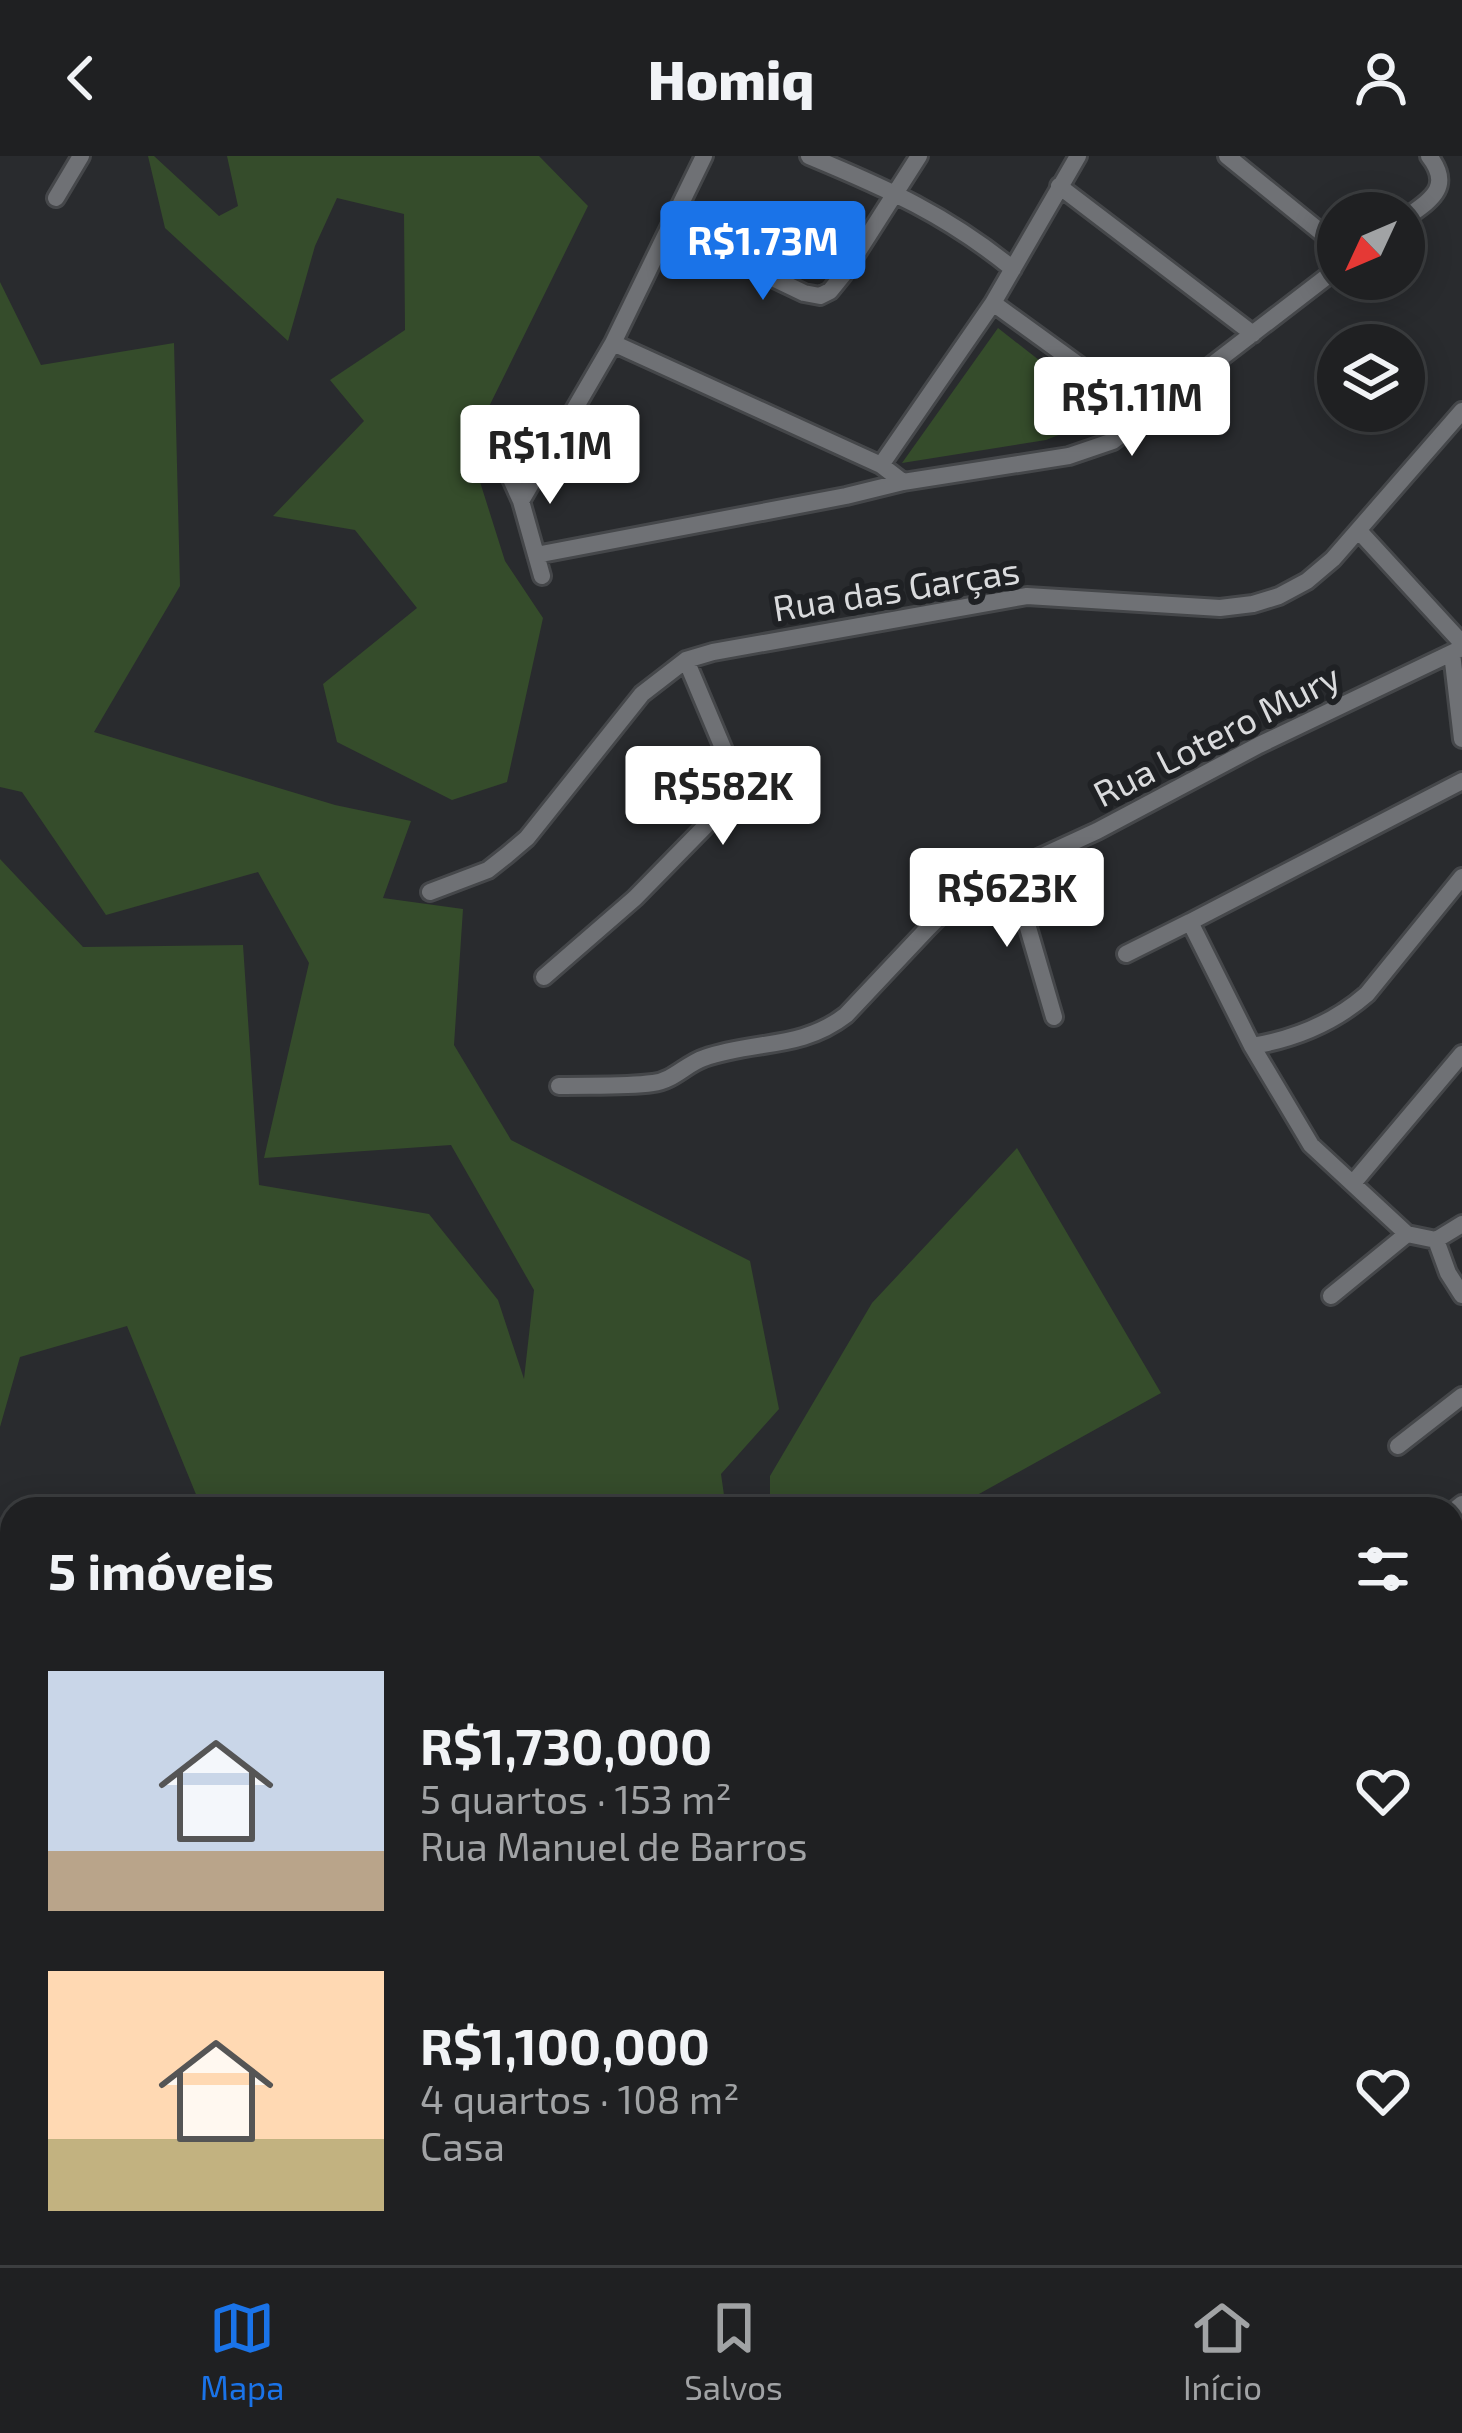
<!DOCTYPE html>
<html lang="pt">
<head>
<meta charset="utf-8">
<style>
	body { margin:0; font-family:"Exo 2",sans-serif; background:#2c2d2f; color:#f1f3f6; height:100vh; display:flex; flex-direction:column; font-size:45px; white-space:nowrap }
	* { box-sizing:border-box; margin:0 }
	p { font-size:39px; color:#a1a3a5 }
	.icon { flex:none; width:66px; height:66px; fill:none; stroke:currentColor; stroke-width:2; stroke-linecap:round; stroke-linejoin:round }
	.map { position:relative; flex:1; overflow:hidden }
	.details { position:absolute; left:0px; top:1341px; width:1464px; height:768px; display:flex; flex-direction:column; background:#1f2022; border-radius:36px 36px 0 0; box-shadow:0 6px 30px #0003,0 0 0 3px #3c3e40 }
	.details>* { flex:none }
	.needle { width:78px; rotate:226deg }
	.buttons { position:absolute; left:1317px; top:36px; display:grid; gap:24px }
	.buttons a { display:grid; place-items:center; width:108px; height:108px; border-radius:50%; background:#1f2022; box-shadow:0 6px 30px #0003,0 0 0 3px #3c3e40; font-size:60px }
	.price { position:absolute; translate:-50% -102px; padding:0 27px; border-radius:12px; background:#fff; color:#222; font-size:39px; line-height:78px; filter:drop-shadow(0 3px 6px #0008) }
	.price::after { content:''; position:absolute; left:50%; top:72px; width:36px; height:27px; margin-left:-18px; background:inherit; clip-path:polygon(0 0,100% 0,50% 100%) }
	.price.current { background:#1a73e8; color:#fff }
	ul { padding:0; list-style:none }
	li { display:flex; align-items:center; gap:36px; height:300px; padding:0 48px }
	li span { display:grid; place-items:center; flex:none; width:336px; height:240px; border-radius:0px; color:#555 }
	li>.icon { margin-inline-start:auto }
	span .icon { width:144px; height:144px; fill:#fffc; stroke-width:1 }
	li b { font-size:51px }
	h2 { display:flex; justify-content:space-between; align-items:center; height:144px; padding:0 48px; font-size:51px }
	header { display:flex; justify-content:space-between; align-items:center; height:156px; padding:0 48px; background:#1f2022; font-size:54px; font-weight:800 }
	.tab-bar { display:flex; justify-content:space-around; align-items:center; height:168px; border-top:3px solid #3c3e40; background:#1f2022; font-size:33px; color:#a1a3a5 }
	.tab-bar a { display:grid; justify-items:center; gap:6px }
	.tab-bar .current { color:#1a73e8 }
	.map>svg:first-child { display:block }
	.green { fill:#354c2b }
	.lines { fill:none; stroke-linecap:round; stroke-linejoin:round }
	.minor-casing { stroke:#45474a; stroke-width:22 }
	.minor { stroke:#6f7175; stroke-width:16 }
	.labels { text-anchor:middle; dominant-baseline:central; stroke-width:12; stroke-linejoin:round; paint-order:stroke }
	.street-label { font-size:36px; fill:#dadbdd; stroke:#1f2124 }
</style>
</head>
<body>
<header><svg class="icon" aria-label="back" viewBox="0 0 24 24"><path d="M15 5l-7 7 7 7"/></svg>Homiq<svg class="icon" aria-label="person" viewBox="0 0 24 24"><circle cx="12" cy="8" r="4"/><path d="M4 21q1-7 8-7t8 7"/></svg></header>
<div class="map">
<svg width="1462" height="2109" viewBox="0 0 1462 2109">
	<rect width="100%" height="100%" fill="#292b2e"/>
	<path class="green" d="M148,0H154L219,60L238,50L227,0H539L588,50L469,291L505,405L543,462L507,626L452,644L337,586L323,528L417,452L355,374L273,360L364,265L330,224L405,174L404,58L337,42L315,90L288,185L165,72Z
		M0,126L41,209L174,187L180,430L94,576L335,649L411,665L383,742L463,753L454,889L511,984L750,1105L779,1253L721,1318L726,1353H202L127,1170L20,1201L0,1271V703L83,791L243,789L259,1029L429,1058L498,1144L524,1223L534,1134L451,989L264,1002L309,807L258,716L106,759L22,636L0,631Z
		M998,172L1109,259L1046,284L902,307Z
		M1017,992L1161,1237L961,1348L976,1353H770V1320L872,1147Z
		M1452,1787L1462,1812V2109H510L502,2097H1452Z
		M87,2097H455L460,2109H88Z"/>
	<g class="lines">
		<g class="minor-casing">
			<path id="minor" d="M809,0C886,32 947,59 1013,113
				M1227,0L1338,90
				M1059,30L1253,178
				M56,42L81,0
				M1404,63C1429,45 1454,32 1429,0
				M670,73L804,137L820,140L830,135L843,119L919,0
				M993,147L1149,260
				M613,187L881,309L903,326L1069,300L1113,285L1338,112
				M502,303L521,345L542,420
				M881,309L993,147L1078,0
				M521,345L613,187L704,0
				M1359,375L1462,487
				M536,399L846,340L903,326
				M1452,497L1462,583
				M1462,625L1190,766L1252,890L1311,989L1407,1078L1436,1084L1462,1068
				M1011,713L1054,861
				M430,736L488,714L507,699L527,682L642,538L686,504L713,496L1027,440L1220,452L1253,448L1279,440L1307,425L1333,403L1462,255
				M1126,798L1190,766
				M544,821L635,742L730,645L735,630L734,618L686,504
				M1252,890C1294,883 1335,866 1367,838L1462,721
				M559,930C590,929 623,931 653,927C673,925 686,908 704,902C754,884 801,894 846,859L928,772L951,749L975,731L1097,675L1259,589L1462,492
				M1354,1026L1462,898
				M1436,1084L1448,1117L1462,1139
				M1331,1140L1407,1078
				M1398,1290L1462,1240
				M1452,1356L1462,1348
				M0,1754L12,1747
				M0,2051L5,2109"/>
		</g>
		<use href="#minor" class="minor"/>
	</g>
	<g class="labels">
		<g class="street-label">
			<text transform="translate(896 432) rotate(-9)">Rua das Garças</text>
			<text transform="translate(1216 578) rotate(-27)">Rua Lotero Mury</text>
		</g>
	</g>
</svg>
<div class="buttons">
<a><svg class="needle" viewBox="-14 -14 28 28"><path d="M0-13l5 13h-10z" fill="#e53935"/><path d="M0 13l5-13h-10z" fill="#a1a3a5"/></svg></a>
<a><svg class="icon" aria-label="layers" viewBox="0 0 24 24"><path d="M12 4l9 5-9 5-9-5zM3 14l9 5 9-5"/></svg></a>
</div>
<b class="price current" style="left:763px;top:147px">R$1.73M</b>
<b class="price" style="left:1132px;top:303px">R$1.11M</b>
<b class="price" style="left:550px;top:351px">R$1.1M</b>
<b class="price" style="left:723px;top:692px">R$582K</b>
<b class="price" style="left:1007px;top:794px">R$623K</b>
<section class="details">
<h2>5 imóveis<svg class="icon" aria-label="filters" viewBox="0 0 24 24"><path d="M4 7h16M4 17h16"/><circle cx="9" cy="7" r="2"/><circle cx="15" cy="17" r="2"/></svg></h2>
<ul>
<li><span style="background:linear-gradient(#c9d6e8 75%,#b9a48a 0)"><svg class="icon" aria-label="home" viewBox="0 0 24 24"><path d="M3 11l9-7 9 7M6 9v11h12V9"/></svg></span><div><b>R$1,730,000</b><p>5 quartos · 153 m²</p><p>Rua Manuel de Barros</p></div><svg class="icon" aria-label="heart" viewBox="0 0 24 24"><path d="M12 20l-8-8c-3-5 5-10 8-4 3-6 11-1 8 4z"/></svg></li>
<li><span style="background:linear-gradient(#ffd9b3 70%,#c2b280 0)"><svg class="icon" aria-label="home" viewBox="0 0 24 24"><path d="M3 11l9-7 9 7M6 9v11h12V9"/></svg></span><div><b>R$1,100,000</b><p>4 quartos · 108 m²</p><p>Casa</p></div><svg class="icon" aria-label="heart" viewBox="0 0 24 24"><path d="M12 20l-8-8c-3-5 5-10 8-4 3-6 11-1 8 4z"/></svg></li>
</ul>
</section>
</div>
<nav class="tab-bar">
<a class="current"><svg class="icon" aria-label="map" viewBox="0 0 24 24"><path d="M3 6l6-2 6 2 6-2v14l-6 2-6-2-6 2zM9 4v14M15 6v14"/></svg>Mapa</a>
<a><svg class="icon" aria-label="saved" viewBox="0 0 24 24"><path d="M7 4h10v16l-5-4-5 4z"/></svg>Salvos</a>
<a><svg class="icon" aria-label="home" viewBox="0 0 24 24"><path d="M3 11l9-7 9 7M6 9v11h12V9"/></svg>Início</a>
</nav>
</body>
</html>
